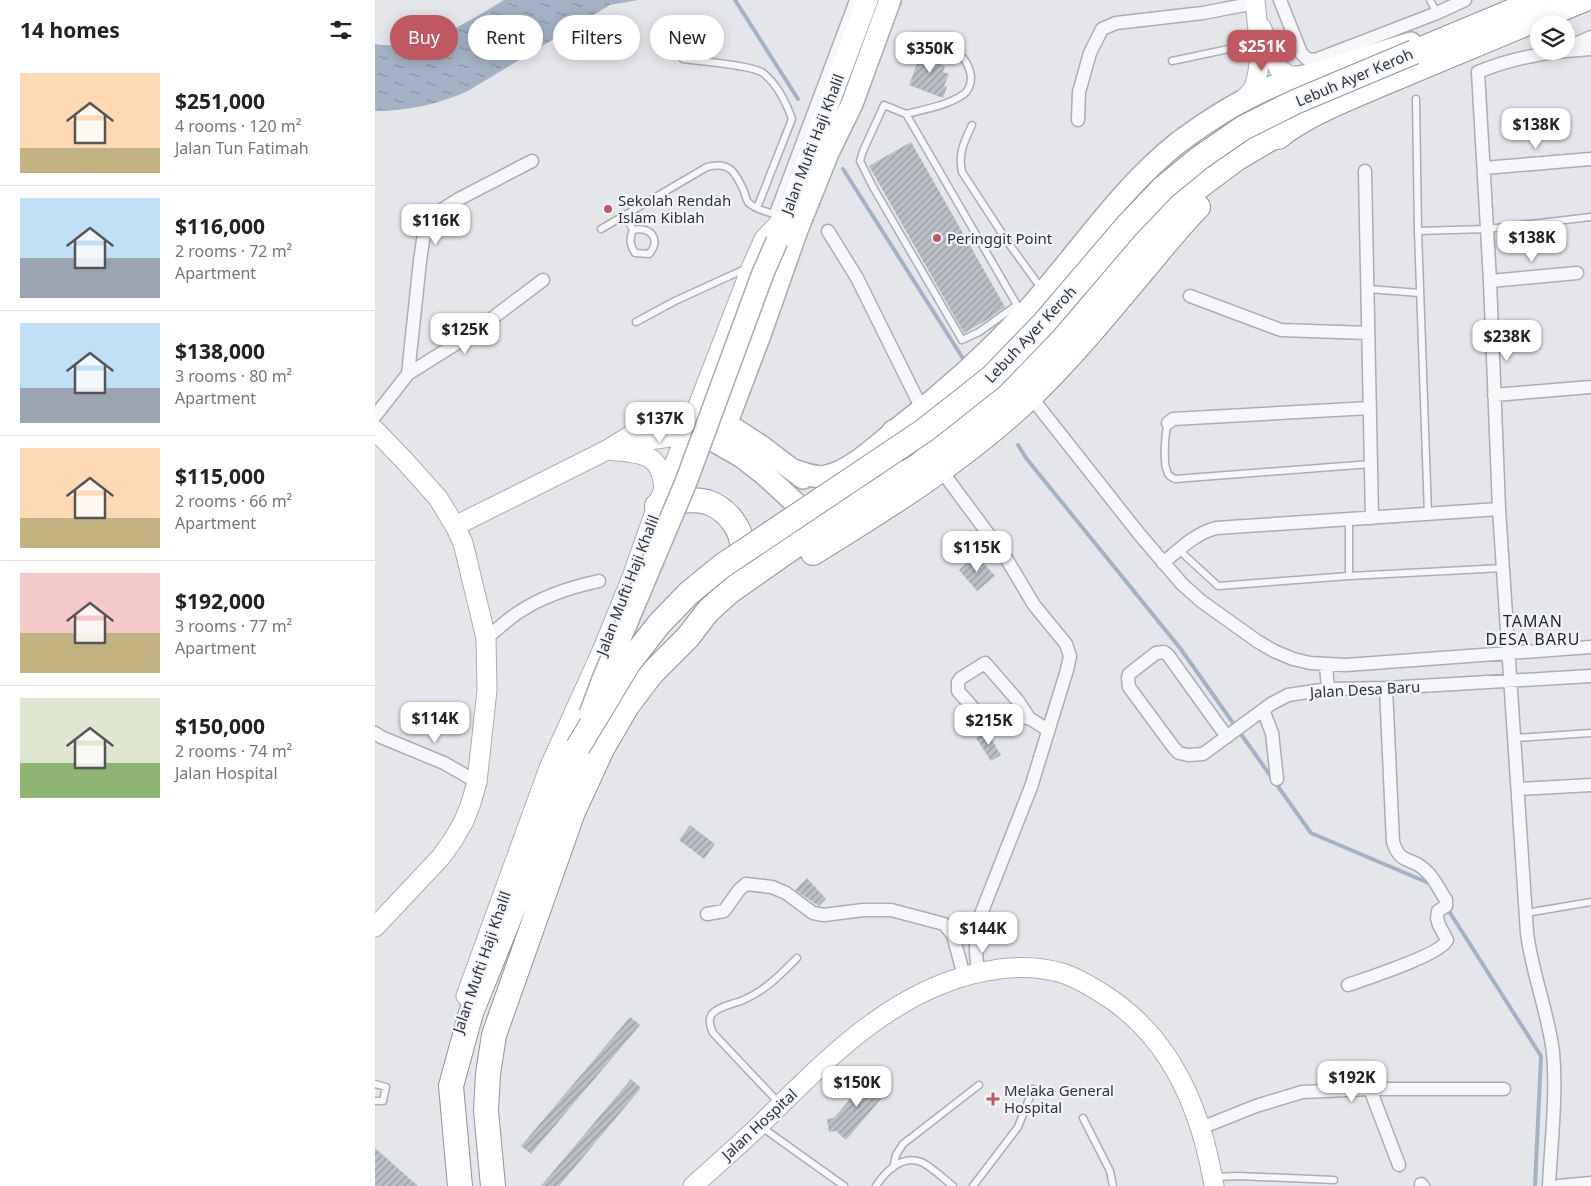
<!DOCTYPE html>
<html lang="en">
<head>
<meta charset="utf-8">
<style>
	body { margin:0; font-family:"Noto Sans",sans-serif; background:#f2f2f2; color:#222; height:100vh; display:flex; flex-direction:column; font-size:19px; white-space:nowrap }
	* { box-sizing:border-box; margin:0 }
	p { font-size:16px; color:#767676 }
	.icon { flex:none; width:28px; height:28px; fill:none; stroke:currentColor; stroke-width:2; stroke-linecap:round; stroke-linejoin:round }
	.map { position:relative; flex:1; overflow:hidden }
	.drawer { display:flex; flex-direction:column; background:#fff; width:375px }
	.drawer>* { flex:none }
	.hud { position:absolute; left:15px; top:15px; width:475px; height:45px; display:flex; gap:10px }
	.buttons { position:absolute; left:1155px; top:15px; display:grid; gap:10px }
	.buttons a { display:grid; place-items:center; width:45px; height:45px; border-radius:50%; background:#fff; box-shadow:0 2px 12px #0003; font-size:25px }
	.price { position:absolute; translate:-50% -42px; padding:0 11px; border-radius:10px; background:#fff; color:#222; font-size:16px; line-height:32px; filter:drop-shadow(0 1px 2px #0008) }
	.price::after { content:''; position:absolute; left:50%; top:30px; width:15px; height:11px; margin-left:-8px; background:inherit; clip-path:polygon(0 0,100% 0,50% 100%) }
	.price.active { background:#bf5861; color:#fff }
	ul { padding:0; list-style:none }
	li { display:flex; align-items:center; gap:15px; height:125px; padding:0 20px }
	li+li { border-top:1px solid #e0e0e0 }
	li span { display:grid; place-items:center; flex:none; width:140px; height:100px; border-radius:0px; color:#555 }
	li>.icon { margin-inline-start:auto }
	span .icon { width:60px; height:60px; fill:#fffc; stroke-width:1 }
	li b { font-size:21px }
	h2 { display:flex; justify-content:space-between; align-items:center; height:60px; padding:0 20px; font-size:21px }
	.tag { padding:0 18px; border-radius:22px; background:#fff; box-shadow:0 2px 12px #0003; font-size:18px; line-height:45px }
	.tag.active { background:#bf5861; color:#fff }
	main { display:flex; flex:1; min-height:0 }
	.map>svg:first-child { display:block }
	.water { fill:url(#water-ripples) }
	.lines { fill:none; stroke-linecap:round; stroke-linejoin:round }
	.stream { stroke:#a3b2c5; stroke-width:4 }
	.building { fill:url(#building-hatch) }
	.lane-casing { stroke:#a9adb4; stroke-width:9 }
	.street-casing { stroke:#a9adb4; stroke-width:15 }
	.secondary-casing { stroke:#a9adb4; stroke-width:21 }
	.primary-casing { stroke:#a4aab4; stroke-width:24 }
	.highway-casing { stroke:#8d939f; stroke-width:26 }
	.lane { stroke:#f6f7f9; stroke-width:6 }
	.street { stroke:#f6f7f9; stroke-width:12 }
	.secondary { stroke:#fff; stroke-width:19 }
	.primary { stroke:#fff; stroke-width:21 }
	.highway { stroke:#fff; stroke-width:24 }
	.primary-bridge-casing { stroke:#a4aab4; stroke-width:24; stroke-linecap:butt }
	.highway-bridge-casing { stroke:#8d939f; stroke-width:26; stroke-linecap:butt }
	.primary-bridge { stroke:#fff; stroke-width:21 }
	.highway-bridge { stroke:#fff; stroke-width:24 }
	.poi-dot { fill:#bf5861; stroke:#f3f5f7; stroke-width:2 }
	.labels { text-anchor:middle; dominant-baseline:central; stroke-width:4.5; stroke-linejoin:round; paint-order:stroke }
	.street-label { font-size:15px; fill:#2d3340; stroke:#f3f5f7 }
	.poi-label { font-size:15px; fill:#2d3340; stroke:#f3f5f7; text-anchor:start }
	.neighbourhood-label { font-size:16px; letter-spacing:1px; fill:#1f2431; stroke:#f3f5f7 }
</style>
</head>
<body>
<main>
<section class="drawer">
<h2>14 homes<svg class="icon" aria-label="filters" viewBox="0 0 24 24"><path d="M4 7h16M4 17h16"/><circle cx="9" cy="7" r="2"/><circle cx="15" cy="17" r="2"/></svg></h2>
<ul>
<li><span style="background:linear-gradient(#ffd9b3 75%,#c2b280 0)"><svg class="icon" aria-label="home" viewBox="0 0 24 24"><path d="M3 11l9-7 9 7M6 9v11h12V9"/></svg></span><div><b>$251,000</b><p>4 rooms · 120 m²</p><p>Jalan Tun Fatimah</p></div></li>
<li><span style="background:linear-gradient(#bfe0f5 60%,#9aa5b1 0)"><svg class="icon" aria-label="home" viewBox="0 0 24 24"><path d="M3 11l9-7 9 7M6 9v11h12V9"/></svg></span><div><b>$116,000</b><p>2 rooms · 72 m²</p><p>Apartment</p></div></li>
<li><span style="background:linear-gradient(#bfe0f5 65%,#9aa5b1 0)"><svg class="icon" aria-label="home" viewBox="0 0 24 24"><path d="M3 11l9-7 9 7M6 9v11h12V9"/></svg></span><div><b>$138,000</b><p>3 rooms · 80 m²</p><p>Apartment</p></div></li>
<li><span style="background:linear-gradient(#ffd9b3 70%,#c2b280 0)"><svg class="icon" aria-label="home" viewBox="0 0 24 24"><path d="M3 11l9-7 9 7M6 9v11h12V9"/></svg></span><div><b>$115,000</b><p>2 rooms · 66 m²</p><p>Apartment</p></div></li>
<li><span style="background:linear-gradient(#f6c9c9 60%,#c2b280 0)"><svg class="icon" aria-label="home" viewBox="0 0 24 24"><path d="M3 11l9-7 9 7M6 9v11h12V9"/></svg></span><div><b>$192,000</b><p>3 rooms · 77 m²</p><p>Apartment</p></div></li>
<li><span style="background:linear-gradient(#dfe7d0 65%,#8fb573 0)"><svg class="icon" aria-label="home" viewBox="0 0 24 24"><path d="M3 11l9-7 9 7M6 9v11h12V9"/></svg></span><div><b>$150,000</b><p>2 rooms · 74 m²</p><p>Jalan Hospital</p></div></li>
</ul>
</section>
<div class="map">
<svg width="1216" height="1186" viewBox="0 0 1216 1186">
	<defs>
		<pattern id="water-ripples" width="26" height="14" patternUnits="userSpaceOnUse" patternTransform="scale(1.25)"><rect width="26" height="14" fill="#a3b2c5"/><path d="M2 4q2-2 4 0t4 0M15 11q2-2 4 0t4 0" fill="none" stroke="#8591a1"/></pattern>
		<pattern id="building-hatch" width="6" height="6" patternUnits="userSpaceOnUse" patternTransform="scale(1.25)"><rect width="6" height="6" fill="#bbbfc6"/><path d="M-1 1l2-2M0 6l6-6M5 7l2-2" fill="none" stroke="#989ca2"/></pattern>
	</defs>
	<rect width="100%" height="100%" fill="#e4e6ea"/>
	<path class="water" d="M129,0H263L235,5L93,91C65,104 32,111 0,111V44C45,52 92,23 129,0Z"/>
	<g class="lines">
		<path class="stream" d="M360,0L423,99
			M468,169L589,360
			M643,445L651,458L805,648L936,833L1056,884
			M1072,908L1166,1056L1160,1186"/>
	</g>
	<path class="building" d="M548,48L563,50L558,62L570,66L568,72L574,74L569,86L572,87L568,98L534,85Z
		M536,142L630,307L615,318L589,333L494,166Z
		M601,555L620,576L602,591L584,570Z
		M612,732L626,755L616,761L601,738Z
		M315,825L340,844L329,859L304,840Z
		M432,878L451,899L444,906L420,890Z
		M255,1017L265,1025L156,1154L146,1146Z
		M500,1077L501,1085L511,1093L471,1140L461,1131L454,1132L452,1119L459,1118L487,1085V1078Z
		M256,1079L266,1088L184,1186H166Z
		M0,1148L43,1186H0Z"/>
	<g class="lines">
		<g class="lane-casing">
			<path id="lane" d="M1055,0L1062,13
				M308,59C323,61 378,65 388,73C403,85 411,102 417,119L382,208
				M797,61L882,43
				M1041,99L1043,231L1112,229L1216,217
				M531,114C550,109 572,106 589,94C594,90 596,84 596,77C592,45 558,41 532,43
				M597,125C589,142 583,153 587,172L632,241L666,288
				M398,213L478,0
				M250,215L258,230C254,239 255,245 260,253L274,254C287,239 275,226 258,230
				M226,229L332,167C355,161 360,172 369,191C370,194 371,199 373,202C379,209 393,212 402,215
				M1043,231L1053,514
				M993,289L1045,293
				M642,305L604,332L587,340L498,187L485,161L488,151L509,105L531,114L537,124L642,305L648,312
				M261,322L300,301L372,268
				M793,423C790,432 788,462 792,471C793,476 796,477 800,479L996,464
				M974,519V576
				M804,550L843,586L974,576L1128,568
				M1140,738L1216,733
				M1151,913L1216,902
				M0,1084L11,1087L8,1101H0
				M404,1103L338,1033C335,1026 333,1020 337,1014C343,1007 357,1004 366,1001C390,991 404,976 422,958
				M708,1118L735,1171L738,1186
				M385,1126L469,1186
				M518,1168L521,1155L528,1144L604,1085
				M839,1177L863,1176L959,1180
				M501,1186C511,1171 526,1155 546,1162C556,1166 570,1180 578,1186
				M598,1186L643,1127L658,1089"/>
		</g>
		<g class="street-casing">
			<path id="street" d="M905,0L926,53L932,59L940,60L1062,13L1090,0
				M1191,48L1216,37
				M1191,51L1216,49
				M703,120L704,92L715,53L727,29L741,23L828,13L880,3
				M1109,168L1216,159
				M990,171L997,518
				M453,231L482,278L547,409
				M1115,281L1202,273
				M815,296L906,330L993,333
				M33,374L45,261L48,240L54,225L65,211L82,200L157,161
				M1119,395L1216,387
				M656,397L765,535L807,584L826,601L882,641L899,651L918,659L935,663L971,665L1216,647
				M0,416L33,374L95,335L168,280
				M793,423L798,419L995,408
				M566,470L631,558L659,605L691,644L695,656L692,670L656,787L606,914C600,936 600,950 603,972
				M788,563C805,549 819,534 841,528L1124,509
				M111,638C122,630 133,619 144,612C168,596 196,587 224,581
				M951,665L953,689
				M888,710L897,733L902,779
				M654,718L643,701L610,663L586,678L583,682V691L599,709L608,714L619,717L654,718L673,730
				M0,733L6,737L69,763L102,782
				M852,737L793,655L789,652L781,653L754,674L753,678L754,687L799,748L804,753L813,755L828,754L896,704L913,695L953,689L1011,688L1216,676
				M1143,789L1216,785
				M332,914L349,911L364,890L371,884L397,887L411,893L438,913L449,915L488,910H516L569,924L578,935L589,976
				M973,985C990,979 1067,954 1072,940L1064,925L1062,918L1063,911L1071,906V900C1065,891 1059,877 1050,870C1036,856 1026,866 1018,842L1011,688
				M995,1089L1024,1165
				M826,1128L881,1106L927,1092L995,1089H1129
				M1046,1184L1048,1186
				M1174,1186C1176,1142 1182,1096 1178,1052C1173,1012 1157,973 1152,933L1124,509L1115,281L1103,72C1132,60 1159,54 1191,51
				M1184,1186L1216,1183"/>
		</g>
		<g class="secondary-casing">
			<path id="secondary" d="M886,27L904,69L914,76H929
				M869,99C872,96 877,91 879,87C889,62 882,26 880,0
				M0,430L28,459L63,498L80,526L88,543L111,638L112,690L102,782L96,803L89,821L78,840L66,857L0,927
				M246,447L281,439L311,435
				M232,450C264,453 287,451 289,490
				M80,526L232,450L274,424L298,417L319,416
				M91,996L174,768L227,651L257,577L282,506L319,416L377,266L389,239L410,217
				M318,1186C340,1166 363,1146 385,1125C450,1061 518,988 612,971C637,966 663,966 687,973C705,979 721,989 737,1000C799,1043 827,1114 839,1186"/>
		</g>
		<g class="primary-casing">
			<path id="primary" d="M402,241L492,0
				M319,416L339,418L352,424L386,446L428,478
				M311,435L332,437L367,457L390,475L441,522
				M344,443L385,335L422,230L453,153L477,104L515,0
				M418,470C428,473 441,479 452,476C481,468 503,444 526,426C570,392 612,354 650,313C702,256 743,190 804,142C832,121 862,102 894,88C912,80 932,75 950,70C979,61 1007,52 1036,43"/>
		</g>
		<g class="highway-casing">
			<path id="highway" d="M1039,52L1164,0
				M903,137C932,114 970,100 1004,85C1072,56 1140,28 1208,0
				M518,468C502,459 510,443 519,432
				M282,506C298,502 315,498 332,502C353,509 372,533 366,556C364,560 361,565 359,570
				M438,553C514,506 590,459 655,397C699,355 737,307 776,261C791,243 806,224 823,207
				M85,1186L76,1086L96,1013L203,747
				M118,1186L111,1111L113,1074L119,1035L198,812L227,749L252,706L277,673L313,637L333,611L354,592L447,527L544,465L620,402L660,366L700,325L784,225L822,188L861,159L915,127"/>
		</g>
		<use href="#lane" class="lane"/>
		<use href="#street" class="street"/>
		<use href="#secondary" class="secondary"/>
		<use href="#primary" class="primary"/>
		<use href="#highway" class="highway"/>
		<g class="primary-bridge-casing">
			<path id="primary-bridge" d="M215,714L228,679L311,482L388,273L402,241"/>
		</g>
		<g class="highway-bridge-casing">
			<path id="highway-bridge" d="M203,747L253,664L284,624L314,593L347,566L550,430L617,377L669,323L751,227L788,188L826,157L868,128L920,102L1039,52"/>
		</g>
		<use href="#primary-bridge" class="primary-bridge"/>
		<use href="#highway-bridge" class="highway-bridge"/>
	</g>
	<g class="poi-dot">
		<circle cx="233" cy="209" r="5"/>
		<circle cx="562" cy="238" r="5"/>
		<path d="M615.5 1091.5h5v5h5v5h-5v5h-5v-5h-5v-5h5z"/>
	</g>
	<g class="labels">
		<g class="street-label">
			<text transform="translate(979 77) rotate(-23)">Lebuh Ayer Keroh</text>
			<text transform="translate(437 144) rotate(-69)">Jalan Mufti Haji Khalil</text>
			<text transform="translate(655 334) rotate(-47)">Lebuh Ayer Keroh</text>
			<text transform="translate(252 585) rotate(-69)">Jalan Mufti Haji Khalil</text>
			<text transform="translate(990 689) rotate(-3)">Jalan Desa Baru</text>
			<text transform="translate(106 962) rotate(-71)">Jalan Mufti Haji Khalil</text>
			<text transform="translate(384 1124) rotate(-43)">Jalan Hospital</text>
		</g>
		<g class="poi-label">
			<text x="243" y="200">Sekolah Rendah<tspan x="243" dy="17">Islam Kiblah</tspan></text>
			<text x="572" y="238">Peringgit Point</text>
			<text x="629" y="1090">Melaka General<tspan x="629" dy="17">Hospital</tspan></text>
		</g>
		<g class="neighbourhood-label">
			<text x="1158" y="621">TAMAN<tspan x="1158" dy="18">DESA BARU</tspan></text>
		</g>
	</g>
</svg>
<div class="buttons">
<a><svg class="icon" aria-label="layers" viewBox="0 0 24 24"><path d="M12 4l9 5-9 5-9-5zM3 14l9 5 9-5"/></svg></a>
</div>
<b class="price active" style="left:887px;top:72px">$251K</b>
<b class="price" style="left:555px;top:74px">$350K</b>
<b class="price" style="left:1161px;top:150px">$138K</b>
<b class="price" style="left:61px;top:246px">$116K</b>
<b class="price" style="left:1157px;top:263px">$138K</b>
<b class="price" style="left:90px;top:355px">$125K</b>
<b class="price" style="left:1132px;top:362px">$238K</b>
<b class="price" style="left:285px;top:444px">$137K</b>
<b class="price" style="left:602px;top:573px">$115K</b>
<b class="price" style="left:60px;top:744px">$114K</b>
<b class="price" style="left:614px;top:746px">$215K</b>
<b class="price" style="left:608px;top:954px">$144K</b>
<b class="price" style="left:977px;top:1103px">$192K</b>
<b class="price" style="left:482px;top:1108px">$150K</b>
<div class="hud">
<a class="tag active">Buy</a>
<a class="tag">Rent</a>
<a class="tag">Filters</a>
<a class="tag">New</a>
</div>
</div>
</main>
</body>
</html>
